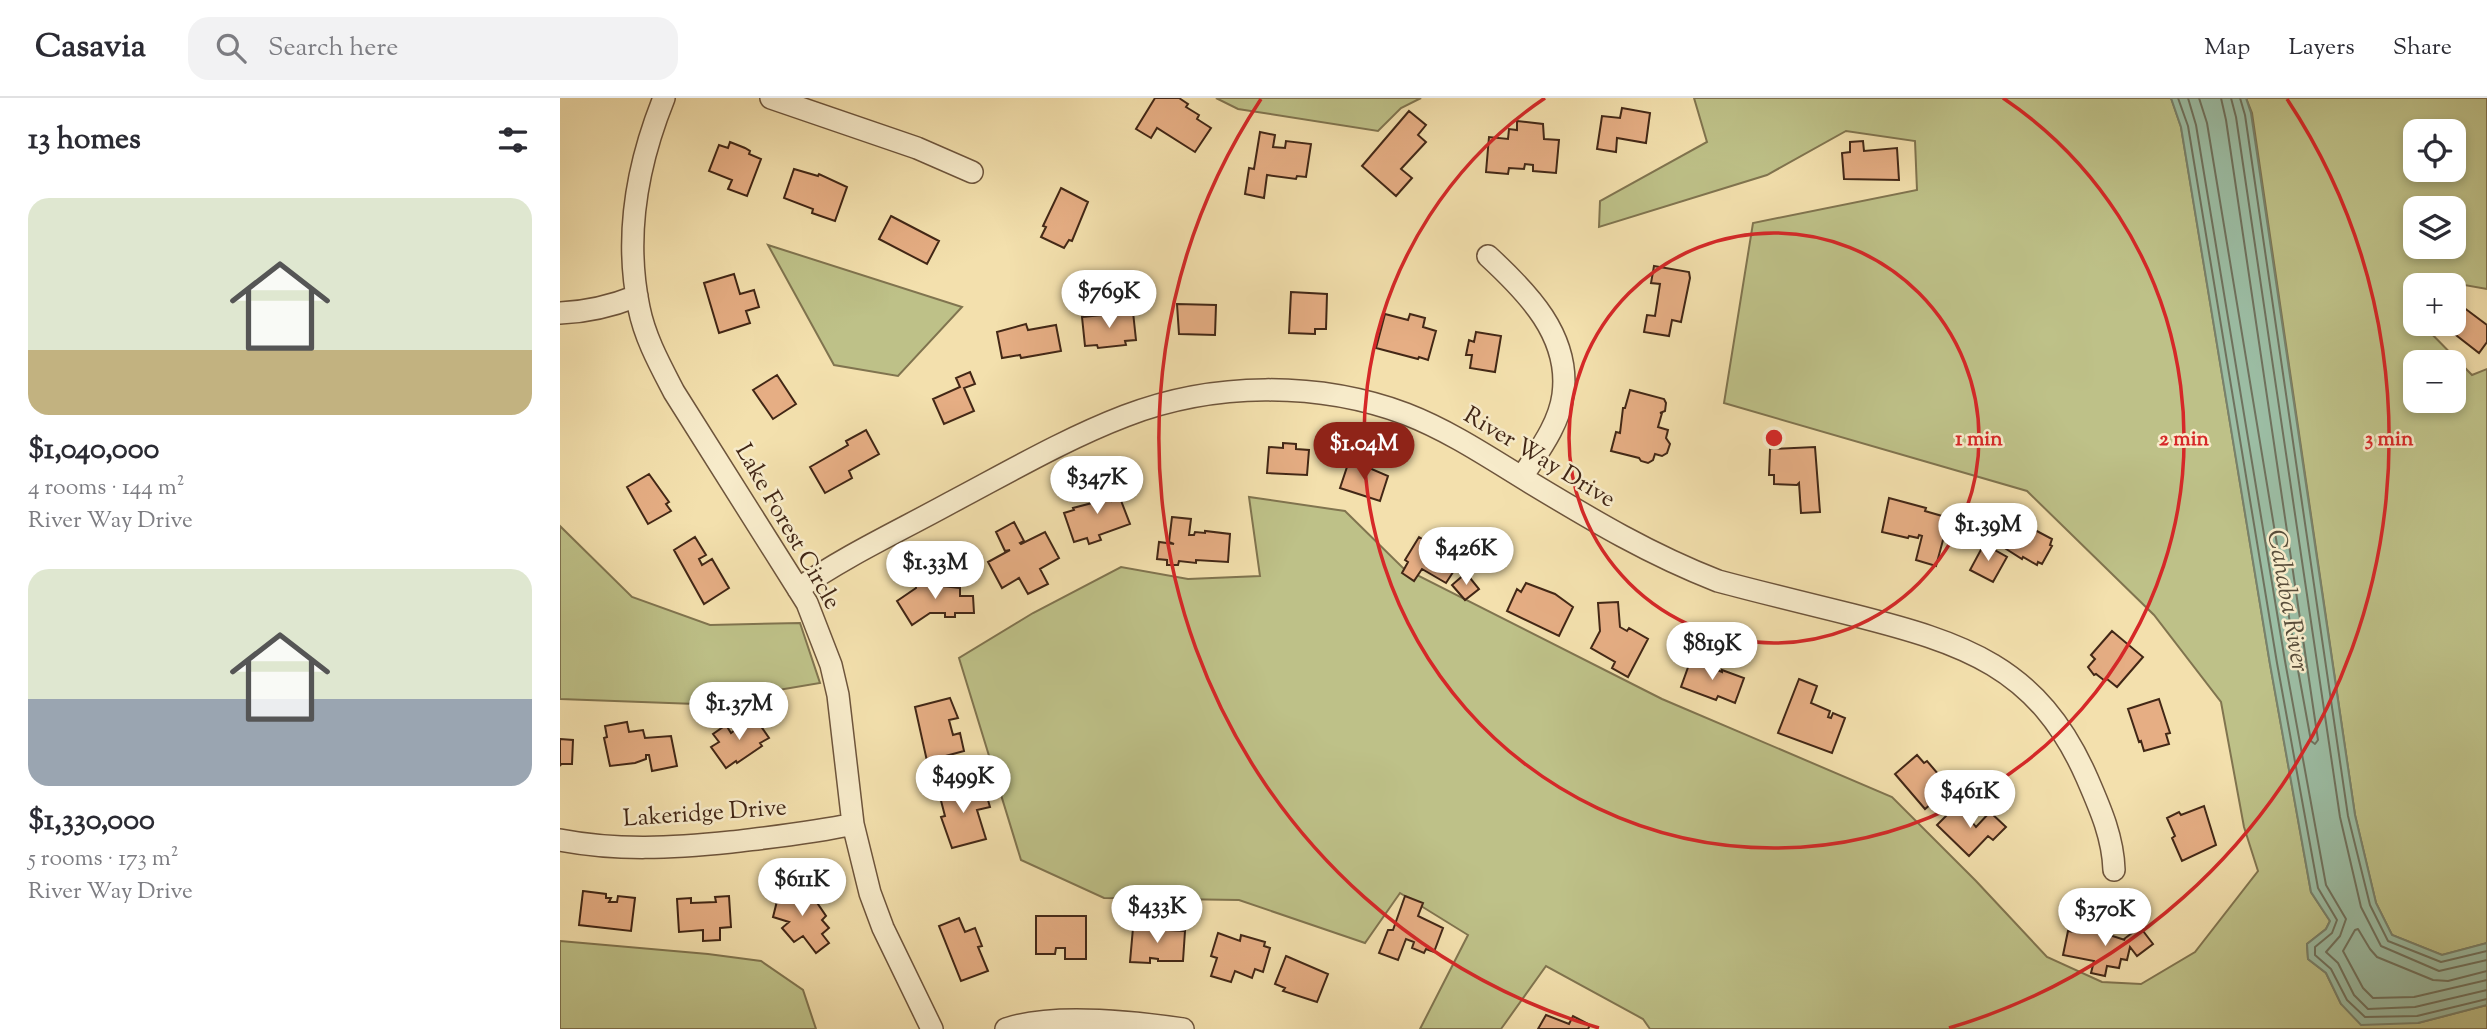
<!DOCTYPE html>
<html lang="en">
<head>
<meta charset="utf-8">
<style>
	body { margin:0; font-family:"Sorts Mill Goudy",serif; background:#f2f2f3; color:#2b2b33; height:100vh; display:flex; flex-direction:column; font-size:26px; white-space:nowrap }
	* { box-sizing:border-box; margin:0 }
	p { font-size:23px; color:#7c7c81 }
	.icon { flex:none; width:38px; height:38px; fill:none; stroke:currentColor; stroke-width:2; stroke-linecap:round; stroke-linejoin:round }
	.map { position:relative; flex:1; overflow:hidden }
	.side { display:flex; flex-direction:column; background:#fff; width:560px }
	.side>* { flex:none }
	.tools { position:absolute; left:1843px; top:21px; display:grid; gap:14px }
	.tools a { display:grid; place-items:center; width:63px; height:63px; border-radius:14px; background:#fff; box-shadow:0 4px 10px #0003; font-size:35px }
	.price { position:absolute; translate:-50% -60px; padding:0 16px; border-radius:24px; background:#fff; color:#222; font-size:23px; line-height:46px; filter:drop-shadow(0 2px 4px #0008) }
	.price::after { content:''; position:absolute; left:50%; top:42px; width:21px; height:16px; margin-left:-10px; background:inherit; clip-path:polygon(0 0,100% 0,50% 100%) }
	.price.active { background:#8f2418; color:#fff }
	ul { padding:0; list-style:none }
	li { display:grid; align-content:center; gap:14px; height:371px; padding:0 28px }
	li span { display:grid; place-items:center; height:217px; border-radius:21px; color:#555 }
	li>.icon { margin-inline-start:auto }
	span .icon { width:126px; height:126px; fill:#fffc; stroke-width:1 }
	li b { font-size:30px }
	h2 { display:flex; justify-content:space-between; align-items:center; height:84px; padding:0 28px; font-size:30px }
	header { display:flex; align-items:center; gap:42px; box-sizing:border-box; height:98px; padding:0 35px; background:#fff; border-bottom:2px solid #e1e1e2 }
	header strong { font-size:33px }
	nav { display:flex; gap:38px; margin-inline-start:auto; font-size:24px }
	.search { width:490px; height:63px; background:#f2f2f3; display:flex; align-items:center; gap:18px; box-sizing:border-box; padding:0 24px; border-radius:21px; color:#7c7c81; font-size:26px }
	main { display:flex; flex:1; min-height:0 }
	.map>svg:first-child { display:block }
	.green { fill:#bec188; stroke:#80744f; stroke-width:2; fill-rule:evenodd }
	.water { fill:#9cbea5; stroke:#78826c; stroke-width:2 }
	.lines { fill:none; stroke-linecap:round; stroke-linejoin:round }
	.shore { stroke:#6f725e; stroke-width:2 }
	.building { fill:#e6ae84; stroke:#422716; stroke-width:2 }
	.minor-casing { stroke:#6e553c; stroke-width:24 }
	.minor { stroke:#f7ebca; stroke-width:21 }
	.ring { fill:none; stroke:#d62828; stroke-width:3.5 }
	.labels { text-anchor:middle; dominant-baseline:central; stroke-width:5; stroke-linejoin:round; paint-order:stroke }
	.street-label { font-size:24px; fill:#422716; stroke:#f7ebca }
	.water-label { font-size:26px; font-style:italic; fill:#584d3a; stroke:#f7ebca }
	.centre { fill:#d62828; stroke:#f7ebca; stroke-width:3.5 }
	.ring-label { font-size:21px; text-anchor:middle; font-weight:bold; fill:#d62828; stroke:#f7ebca; stroke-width:5; stroke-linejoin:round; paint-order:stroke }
</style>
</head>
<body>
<header>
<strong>Casavia</strong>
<div class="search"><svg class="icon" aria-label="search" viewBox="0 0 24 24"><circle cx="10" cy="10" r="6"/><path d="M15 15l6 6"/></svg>Search here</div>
<nav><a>Map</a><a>Layers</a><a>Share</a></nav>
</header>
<main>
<section class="side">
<h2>13 homes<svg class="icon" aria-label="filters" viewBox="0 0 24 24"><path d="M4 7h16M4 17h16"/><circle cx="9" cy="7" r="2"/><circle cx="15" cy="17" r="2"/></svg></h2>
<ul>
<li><span style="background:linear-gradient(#dfe7d0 70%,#c2b280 0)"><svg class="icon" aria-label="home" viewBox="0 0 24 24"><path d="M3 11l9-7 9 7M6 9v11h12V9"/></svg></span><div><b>$1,040,000</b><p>4 rooms · 144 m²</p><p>River Way Drive</p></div></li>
<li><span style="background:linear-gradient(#dfe7d0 60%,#9aa5b1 0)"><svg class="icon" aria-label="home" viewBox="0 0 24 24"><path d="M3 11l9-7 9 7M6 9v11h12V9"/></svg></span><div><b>$1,330,000</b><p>5 rooms · 173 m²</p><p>River Way Drive</p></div></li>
</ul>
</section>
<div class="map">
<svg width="1927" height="931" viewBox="0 0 1927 931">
	<rect width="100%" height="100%" fill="#f3e0ad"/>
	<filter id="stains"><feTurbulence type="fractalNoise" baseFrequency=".00286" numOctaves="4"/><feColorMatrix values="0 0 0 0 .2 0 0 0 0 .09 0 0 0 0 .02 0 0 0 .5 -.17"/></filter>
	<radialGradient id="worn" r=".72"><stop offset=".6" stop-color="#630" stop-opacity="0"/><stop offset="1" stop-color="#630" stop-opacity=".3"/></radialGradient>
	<path class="green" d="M656,0H861L841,10L818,33L678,11Z
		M1134,0H1611L1621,29L1710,566L1751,794L1770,823L1766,831L1747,846L1748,861L1766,875L1781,906L1858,925L1927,907V931H1090L1083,921L986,868L941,931H860L908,837L840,795L805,845L679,802L544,800L461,762L399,560L473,515L561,469L628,481L700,478L689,399L785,413L843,470L1102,601L1332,699L1416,783L1487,859L1542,884L1581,886L1635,854L1698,773L1684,729L1661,604L1594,517L1467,393L1164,305L1193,125L1357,92L1355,43L1286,33L1207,77L1039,129L1040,103L1147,44Z
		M1686,0H1927V191L1899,186L1894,189V187H1855V213L1852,215L1855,219V226H1862L1912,277L1927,271V845L1882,857L1832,837L1816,805L1795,717L1692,15ZM1855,33H1894V72H1855ZM1855,110H1894V149H1855ZM1855,264H1894V303H1855Z
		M208,147L402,209L338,278L274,267Z
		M0,428L72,499L150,527L240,525L260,585L136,606L0,601Z
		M0,843L148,856L201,863L243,892L256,931H0Z"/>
	<path class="water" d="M1611,0H1686L1691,15L1795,717L1816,805L1832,837L1882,857L1927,845V907L1858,925L1801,927L1781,906L1766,875L1748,861L1747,846L1766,831L1770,823L1751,794L1710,566L1621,29Z"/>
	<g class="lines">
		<path class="shore" d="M1618,0L1628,28L1717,565L1758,790L1777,822L1772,835L1755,849V857L1771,871L1787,902L1805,919L1857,918L1927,901
			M1628,0L1636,27L1725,563L1766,787L1786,821L1780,838L1766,854L1778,865L1794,897L1808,911L1855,909L1927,892
			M1639,0L1647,25L1736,561L1751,643L1755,646L1758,642L1666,22L1661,0
			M1671,0L1676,19L1780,719L1801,809L1821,848L1879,873L1927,862
			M1680,0L1685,17L1788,718L1810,807L1828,843L1881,864L1927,853
			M1927,873L1888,883L1873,882L1817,859L1810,851L1798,831L1795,832L1783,853L1803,890L1813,900L1854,899L1927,882"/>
	</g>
	<path class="building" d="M595,0H619L628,6L626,9L639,17L637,21L651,30L635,54L597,30L591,40L576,31Z
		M1062,10L1090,15L1086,45L1057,40L1056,54L1037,51L1042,18L1060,20Z
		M849,13L866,27L858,37L866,44L841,71L852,80L836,98L802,68Z
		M957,23L983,26L984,41L999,42L996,75L973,73V67L965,66L964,71L949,70L948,76L926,74L929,39L948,41L949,31L957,32Z
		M700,34L715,37L713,49L725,50L726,43L751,46L746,79L737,78L736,81L707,77L704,100L685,96L689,70L694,71Z
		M1303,43L1304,53L1337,50L1339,82L1284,81L1282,55L1290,54V44Z
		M170,44L185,50L190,53L189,56L201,61L187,98L168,91L172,82L149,73L159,47L168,50Z
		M234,71L258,78L259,76L287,89L275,123L252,115L253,111L224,100Z
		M501,90L528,104L512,143L509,142L504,150L481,139L486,129L483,128Z
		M331,118L379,143L367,166L319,141Z
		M1094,168L1129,174L1130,180L1121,224L1112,222L1109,238L1084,234L1087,217L1095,218L1100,186L1091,185Z
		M174,176L180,196L194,192L199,209L186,213L190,225L159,235L144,185Z
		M731,194L767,196L766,231H755V236L729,235Z
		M617,206L656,207L655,237L619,236Z
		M1899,206L1927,227V244L1919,255L1883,227L1894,226V213Z
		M573,214L576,242L565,243L566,247L538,250L537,247L525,248L522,219Z
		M825,216L848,222L850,216L865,220L863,229L876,233L868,262L859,259L858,261L816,250Z
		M466,226L468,232L496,227L501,253L461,260L460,257L442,260L437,234Z
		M916,234L941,238L935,274L910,270L912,257H906L909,242L914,244Z
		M410,274L415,286L404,290L414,313L384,326L373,301L400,289L396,280Z
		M217,277L236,306L213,321L193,292Z
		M1070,292L1104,301L1106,305L1105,313L1100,315H1102L1098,329L1108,332L1106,340L1110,346L1107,355L1102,358L1095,356L1093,362L1088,365L1081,363L1079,360L1051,353L1056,334L1060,335L1063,310H1065Z
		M306,332L319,356L289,373L292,380L265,395L250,369L288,347L286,343Z
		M723,345L736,346V351L749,352L747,377L707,375L709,349L723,350Z
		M1255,349L1260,414L1241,415L1239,385L1237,387L1214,386V377H1209L1210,351Z
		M788,366L800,369V366L828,378L820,403L780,390Z
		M89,376L109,404L106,406L111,413L88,426L67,389Z
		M546,385L552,403L560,400L570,426L539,437L541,442L529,446L527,440L514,444L504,415L514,412L513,410L532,405L527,392Z
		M1329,400L1366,410L1365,413L1389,420L1376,468L1356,462L1362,438L1359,437L1358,440L1349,438L1348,440L1322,434Z
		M612,419L631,421L629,437H634L635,434L645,435V433L670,436L668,464L636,462V465L619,463L618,467H607V462L597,461L599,444L614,446L609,444Z
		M1444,420L1450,423L1452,420L1492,441L1490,447L1492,448L1482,466L1478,464L1477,467L1463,459L1462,461L1443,449L1446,443L1441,441L1444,435L1436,427L1439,421Z
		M454,424L464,443L460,445L461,446L485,434L499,460L480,471L488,486L468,496L459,480L442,490L428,464L450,452L445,453L436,434Z
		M135,439L146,457L139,461L142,467L152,461L169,490L144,506L114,452Z
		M859,439L886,455L883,459L897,468L886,485L862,471L854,483L842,475L848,464L845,462Z
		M1424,446L1447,459L1433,484L1410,472Z
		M906,475L919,491L905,502L892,487Z
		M356,482H383V488L400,490V498H413L414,515H395V519H385V515H370L352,527L337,503L356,490Z
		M966,485L995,496L1013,509L999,538L947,513L957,491L961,494Z
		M1058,504L1060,529L1067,533L1069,530L1088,541L1068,579L1052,570L1055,564L1031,550L1040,533L1038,505Z
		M1552,533L1583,559L1557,589L1547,581L1545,583L1536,576L1534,577L1528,569L1535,561L1531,557Z
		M1131,561L1162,574V572L1184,580L1175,605L1158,598L1156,602L1121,589Z
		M1239,581L1257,588L1251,605L1270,613L1268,619L1271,620L1273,615L1285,620L1272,655L1218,635Z
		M390,600L398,620L389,622L393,637L400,635L404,653L367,663L355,609Z
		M1599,601L1610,635L1606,636L1609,646L1584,653L1581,643L1579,644L1568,611Z
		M194,618L209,640L200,645L202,648L177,665L176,663L166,670L151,649L159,644L153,636L166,627L171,635Z
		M67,624L69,634L83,632L85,640L111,638L117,668L92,673L89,657H86V661L75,665L50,668L44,640L47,639L45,628Z
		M0,641L13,642L12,666H1L0,668Z
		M1357,657L1364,665L1367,663L1390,690L1365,711L1335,676Z
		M410,686L413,696L425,692L430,709L417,712L426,741L392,750L381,719L385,718L379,695Z
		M1644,708L1656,747L1622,763L1612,740L1615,738L1607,720L1619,714L1621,717Z
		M1395,709L1403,716L1405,715L1416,729L1430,714L1446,729L1433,742L1428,738L1409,758L1377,727Z
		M222,791L243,797L249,793L266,818L262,822L269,830L262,836L269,845L256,855L243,838L234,844L222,830L229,824L213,819L217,803L216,801Z
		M23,793L46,796V800H51L49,804H57L58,798L75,800L71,833L19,827Z
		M169,798L171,829L160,830V842L143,843V832L119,834L117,801L131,800V805L156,804L155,799Z
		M845,798L863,805L858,818L883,830L874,854L866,851L864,855L852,850L854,844L846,841L838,862L819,855L828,832H833Z
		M476,818H526V861H505V850H496L495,856H476Z
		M399,820L405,834L415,830L422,848L418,849L428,873L401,883L379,828Z
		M1580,829L1593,846L1577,858L1570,849L1567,862L1561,861L1559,870L1547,868L1545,878L1531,875L1534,863L1503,857L1508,833L1521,835L1522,832L1531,833V831L1565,842L1564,841Z
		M573,830L625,833L623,863H598V861L590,860V865L570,864Z
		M658,835L680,843L681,837L705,844L704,848L710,850L703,874L695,871L692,880L675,873L671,884L651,878L657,860L651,858Z
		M726,858L768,876L757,904L723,893L725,890L715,886Z
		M986,917L1009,926L1013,918L1030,927L1028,931H978Z"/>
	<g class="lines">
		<g class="minor-casing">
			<path id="minor" d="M104,0C77,67 64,138 79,210C85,240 100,267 114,294L247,505L271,567L278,597L293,726L310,795L323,830L372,931
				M211,0L357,50L412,74
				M928,158C967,194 1011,238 1003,297C999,327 978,354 962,379
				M0,215C27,214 52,208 77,198
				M238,491C285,458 339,433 390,405C447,375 505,341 565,318C653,284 757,283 846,316C890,333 930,360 971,385C1034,423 1089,456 1158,483C1203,495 1248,506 1293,517C1403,545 1478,568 1527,680C1540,710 1553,739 1554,772
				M0,742C57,753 113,750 171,744C212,739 253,735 293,726
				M446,931C492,915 575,924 623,931"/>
		</g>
		<use href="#minor" class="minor"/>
	</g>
	<g class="ring">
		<circle cx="1214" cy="340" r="205"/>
		<path d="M1443 0A410 410 0 1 1 985 0"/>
		<path d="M1039 930A615 615 0 0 1 701 1M1727 1A615 615 0 0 1 1389 930"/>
	</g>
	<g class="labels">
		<g class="street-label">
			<text transform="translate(979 360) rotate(31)">River Way Drive</text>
			<text transform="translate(227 429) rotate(60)">Lake Forest Circle</text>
			<text transform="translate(145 716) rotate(-4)">Lakeridge Drive</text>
		</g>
		<g class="water-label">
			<text transform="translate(1727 503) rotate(80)">Cahaba River</text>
		</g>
	</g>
	<circle cx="1214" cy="340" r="10" class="centre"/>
	<g class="ring-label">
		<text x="1419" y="347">1 min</text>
		<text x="1624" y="347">2 min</text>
		<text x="1829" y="347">3 min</text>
	</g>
	<rect width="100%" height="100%" filter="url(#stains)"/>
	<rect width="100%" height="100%" fill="url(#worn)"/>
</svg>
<div class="tools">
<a><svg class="icon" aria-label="locate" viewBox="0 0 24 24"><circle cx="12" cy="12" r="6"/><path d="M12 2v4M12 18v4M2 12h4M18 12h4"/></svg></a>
<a><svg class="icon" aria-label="layers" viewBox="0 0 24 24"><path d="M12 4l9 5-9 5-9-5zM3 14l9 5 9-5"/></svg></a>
<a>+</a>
<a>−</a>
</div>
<b class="price" style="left:549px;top:232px">$769K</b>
<b class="price active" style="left:804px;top:384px">$1.04M</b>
<b class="price" style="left:537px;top:418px">$347K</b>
<b class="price" style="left:1428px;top:465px">$1.39M</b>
<b class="price" style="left:906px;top:489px">$426K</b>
<b class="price" style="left:375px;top:503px">$1.33M</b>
<b class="price" style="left:1152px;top:584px">$819K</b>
<b class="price" style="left:179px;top:644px">$1.37M</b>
<b class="price" style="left:403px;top:717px">$499K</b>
<b class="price" style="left:1410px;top:732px">$461K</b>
<b class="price" style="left:242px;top:820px">$611K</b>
<b class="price" style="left:597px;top:847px">$433K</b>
<b class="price" style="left:1545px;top:850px">$370K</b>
</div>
</main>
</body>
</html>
